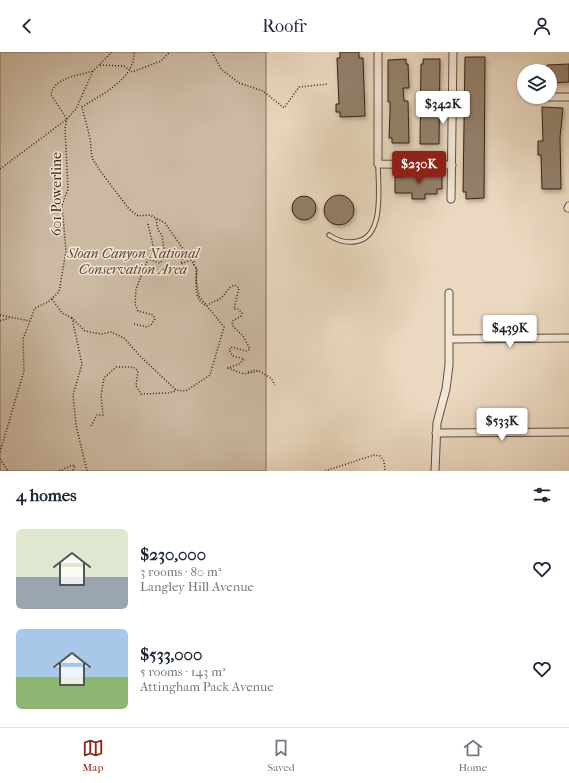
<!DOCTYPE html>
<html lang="en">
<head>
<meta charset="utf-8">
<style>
	body { margin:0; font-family:"IM FELL French Canon",serif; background:#f2f2f3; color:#1f2937; height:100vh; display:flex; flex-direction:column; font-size:15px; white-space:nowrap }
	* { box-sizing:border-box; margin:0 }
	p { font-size:13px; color:#747a83 }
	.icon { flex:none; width:22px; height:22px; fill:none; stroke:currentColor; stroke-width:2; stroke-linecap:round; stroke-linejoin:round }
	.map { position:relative; height:419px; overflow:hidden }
	.side { display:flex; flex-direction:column; background:#fff; flex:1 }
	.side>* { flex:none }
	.fabs { position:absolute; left:517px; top:12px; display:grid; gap:8px }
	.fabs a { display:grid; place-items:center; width:40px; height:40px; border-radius:50%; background:#fff; box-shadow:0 1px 3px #0004; font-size:20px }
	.price { position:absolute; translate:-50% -34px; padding:0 9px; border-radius:4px; background:#fff; color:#222; font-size:13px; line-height:26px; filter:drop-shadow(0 1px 2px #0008) }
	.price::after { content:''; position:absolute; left:50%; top:24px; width:12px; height:9px; margin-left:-6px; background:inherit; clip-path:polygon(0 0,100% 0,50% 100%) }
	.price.active { background:#8f2418; color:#fff }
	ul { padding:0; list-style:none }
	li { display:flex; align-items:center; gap:12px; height:100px; padding:0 16px }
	li span { display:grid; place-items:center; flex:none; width:112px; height:80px; border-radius:6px; color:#555 }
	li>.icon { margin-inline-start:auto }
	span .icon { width:48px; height:48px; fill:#fffc; stroke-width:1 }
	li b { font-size:17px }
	h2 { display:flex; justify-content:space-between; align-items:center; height:48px; padding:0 16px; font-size:17px }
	header { display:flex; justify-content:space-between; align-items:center; height:52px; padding:0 16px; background:#fff; font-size:18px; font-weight:600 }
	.tabs { display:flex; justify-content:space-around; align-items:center; height:56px; border-top:1px solid #e0e1e3; background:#fff; font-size:11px; color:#747a83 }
	.tabs a { display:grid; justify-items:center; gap:2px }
	.tabs .active { color:#8f2418 }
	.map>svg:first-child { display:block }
	.green { fill:#cbb9a2; stroke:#806c59 }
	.building { fill:#93806c; stroke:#352010; filter:url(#shadow) }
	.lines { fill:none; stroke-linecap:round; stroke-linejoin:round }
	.service-casing { stroke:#624e3c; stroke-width:5.5 }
	.minor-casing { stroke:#624e3c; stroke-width:9 }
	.path { stroke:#352010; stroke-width:1.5; stroke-dasharray:1 2; stroke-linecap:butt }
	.service { stroke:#f1e6d6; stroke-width:3.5 }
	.minor { stroke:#f1e6d6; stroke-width:7 }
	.labels { text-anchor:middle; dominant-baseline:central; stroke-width:3; stroke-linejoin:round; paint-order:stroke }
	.street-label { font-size:14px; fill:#352010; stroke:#f1e6d6 }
	.park-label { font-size:14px; font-style:italic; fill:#5a4634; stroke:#f1e6d6 }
</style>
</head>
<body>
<header><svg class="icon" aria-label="back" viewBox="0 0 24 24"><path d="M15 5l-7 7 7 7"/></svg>Roofr<svg class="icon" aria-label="person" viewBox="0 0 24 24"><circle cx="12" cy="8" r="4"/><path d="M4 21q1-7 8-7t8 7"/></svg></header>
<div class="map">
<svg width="569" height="419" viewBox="0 0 569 419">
	<defs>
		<filter id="shadow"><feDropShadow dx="1.5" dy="2.5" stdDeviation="2" flood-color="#0004"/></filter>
	</defs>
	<rect width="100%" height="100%" fill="#ead8c0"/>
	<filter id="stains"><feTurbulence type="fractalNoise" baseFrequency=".005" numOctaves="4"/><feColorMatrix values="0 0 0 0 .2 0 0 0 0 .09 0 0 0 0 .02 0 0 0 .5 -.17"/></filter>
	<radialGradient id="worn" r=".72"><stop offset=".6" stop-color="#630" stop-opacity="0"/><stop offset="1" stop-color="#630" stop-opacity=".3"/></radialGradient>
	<path class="green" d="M0,0H266V419H0Z"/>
	<path class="building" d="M340,0H359V6H363L365,64L340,65V60H336V52H339L337,6H340Z
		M465,5H485L484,146L466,147V140H463Z
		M406,7V12H408L409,36H403L404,49H408L409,91H392V86H389L390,61V50H388V8Z
		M423,7H440L439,92H420L421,12H423Z
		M569,12V30L550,31V19H547V13Z
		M542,55L563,56L560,85L561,137H542L541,103H538V89H543Z
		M404,122H442V137H437V142H425V147H412V141H395V125H404Z
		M324 158a15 15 0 1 1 30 0a15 15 0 1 1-30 0Z
		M292 156a12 12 0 1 1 24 0a12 12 0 1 1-24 0Z"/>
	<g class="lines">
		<g class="service-casing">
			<path id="service" d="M329,183C338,189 347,192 358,189C385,183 378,133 378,112"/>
		</g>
		<g class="minor-casing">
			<path id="minor" d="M378,0V112L452,113
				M547,45H569
				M451,147L453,0
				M568,156L569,154
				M450,287L569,286
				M436,381L569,380
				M435,419L437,371L446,337L449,313V241"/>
		</g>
		<path class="path" d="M212,0L221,17L239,31L263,39L284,56L299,35L328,32
			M100,13L124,14L132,20L161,9L170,0
			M0,117L67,67L51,43C54,25 78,24 93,19
			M148,172L153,193L148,207
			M183,198V205L181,212L188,209L192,200L195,204L194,213
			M196,216C198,229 191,247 207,254C211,250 213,250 218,248C225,245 227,235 235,233L239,236L234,257H238L242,261L241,264L233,269L232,273L243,284L250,297L246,299L231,295L229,298L233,304L244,307L239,312L228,316L244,322L259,319L271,326L275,333
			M52,247L62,261L72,266
			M0,263L30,269
			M0,269L9,266
			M134,272L147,275L151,273L155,267L153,263L138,259L135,252L136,237L148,207L160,211L165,205L162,183L158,178L156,167
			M248,320L255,318L259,319
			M91,374L97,363H103L101,344L104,326L116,315H133L138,319L136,334L141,342L168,341L176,339
			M0,400L24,319L23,287L35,256L48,250L59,240L66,199L62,153L68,137L65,76L67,67L76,57L93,19L112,0
			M0,407L8,419
			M59,419L72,413L75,414L72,419
			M87,419L76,373L73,343L82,312L72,266L85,279L101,282L111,280L124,286L140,304L176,338L186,339L210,323L224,275L199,244L196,228L197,217L165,171L150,163L138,164L129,157L101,120L92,106L90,86L82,55C102,42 135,27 134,0
			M325,419L374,403L380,404L384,409L385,419"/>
		<use href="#service" class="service"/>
		<use href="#minor" class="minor"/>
	</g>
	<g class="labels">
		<g class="street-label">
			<text transform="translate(56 142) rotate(-90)">601 Powerline</text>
		</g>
		<g class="park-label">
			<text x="133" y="201">Sloan Canyon National<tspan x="133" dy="16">Conservation Area</tspan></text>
		</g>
	</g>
	<rect width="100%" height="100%" filter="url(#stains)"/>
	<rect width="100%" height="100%" fill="url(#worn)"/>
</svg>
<div class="fabs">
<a><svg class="icon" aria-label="layers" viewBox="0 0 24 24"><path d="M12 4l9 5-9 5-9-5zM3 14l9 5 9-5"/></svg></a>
</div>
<b class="price" style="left:443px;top:73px">$342K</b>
<b class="price active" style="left:419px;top:133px">$230K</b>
<b class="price" style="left:510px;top:297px">$439K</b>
<b class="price" style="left:502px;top:390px">$533K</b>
</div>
<section class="side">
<h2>4 homes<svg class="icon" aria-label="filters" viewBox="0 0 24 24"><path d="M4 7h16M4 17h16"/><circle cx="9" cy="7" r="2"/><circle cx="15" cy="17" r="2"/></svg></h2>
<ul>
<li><span style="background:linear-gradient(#dfe7d0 60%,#9aa5b1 0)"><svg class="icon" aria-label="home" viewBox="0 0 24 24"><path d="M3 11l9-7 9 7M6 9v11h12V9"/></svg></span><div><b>$230,000</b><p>3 rooms · 80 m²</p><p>Langley Hill Avenue</p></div><svg class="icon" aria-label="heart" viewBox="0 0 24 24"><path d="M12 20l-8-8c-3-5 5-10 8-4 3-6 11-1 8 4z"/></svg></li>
<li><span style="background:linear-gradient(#a9c7e8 60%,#8fb573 0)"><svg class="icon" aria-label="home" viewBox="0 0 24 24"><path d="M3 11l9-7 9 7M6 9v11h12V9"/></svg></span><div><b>$533,000</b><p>5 rooms · 143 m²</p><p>Attingham Pack Avenue</p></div><svg class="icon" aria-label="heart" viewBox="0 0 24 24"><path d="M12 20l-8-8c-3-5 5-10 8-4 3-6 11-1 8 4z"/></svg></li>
</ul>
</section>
<nav class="tabs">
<a class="active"><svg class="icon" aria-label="map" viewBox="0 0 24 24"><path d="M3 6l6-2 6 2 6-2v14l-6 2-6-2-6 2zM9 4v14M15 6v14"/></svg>Map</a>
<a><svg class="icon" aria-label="saved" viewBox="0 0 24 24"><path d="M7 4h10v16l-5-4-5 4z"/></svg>Saved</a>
<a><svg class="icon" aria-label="home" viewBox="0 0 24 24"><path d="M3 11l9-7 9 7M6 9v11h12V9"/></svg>Home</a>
</nav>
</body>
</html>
